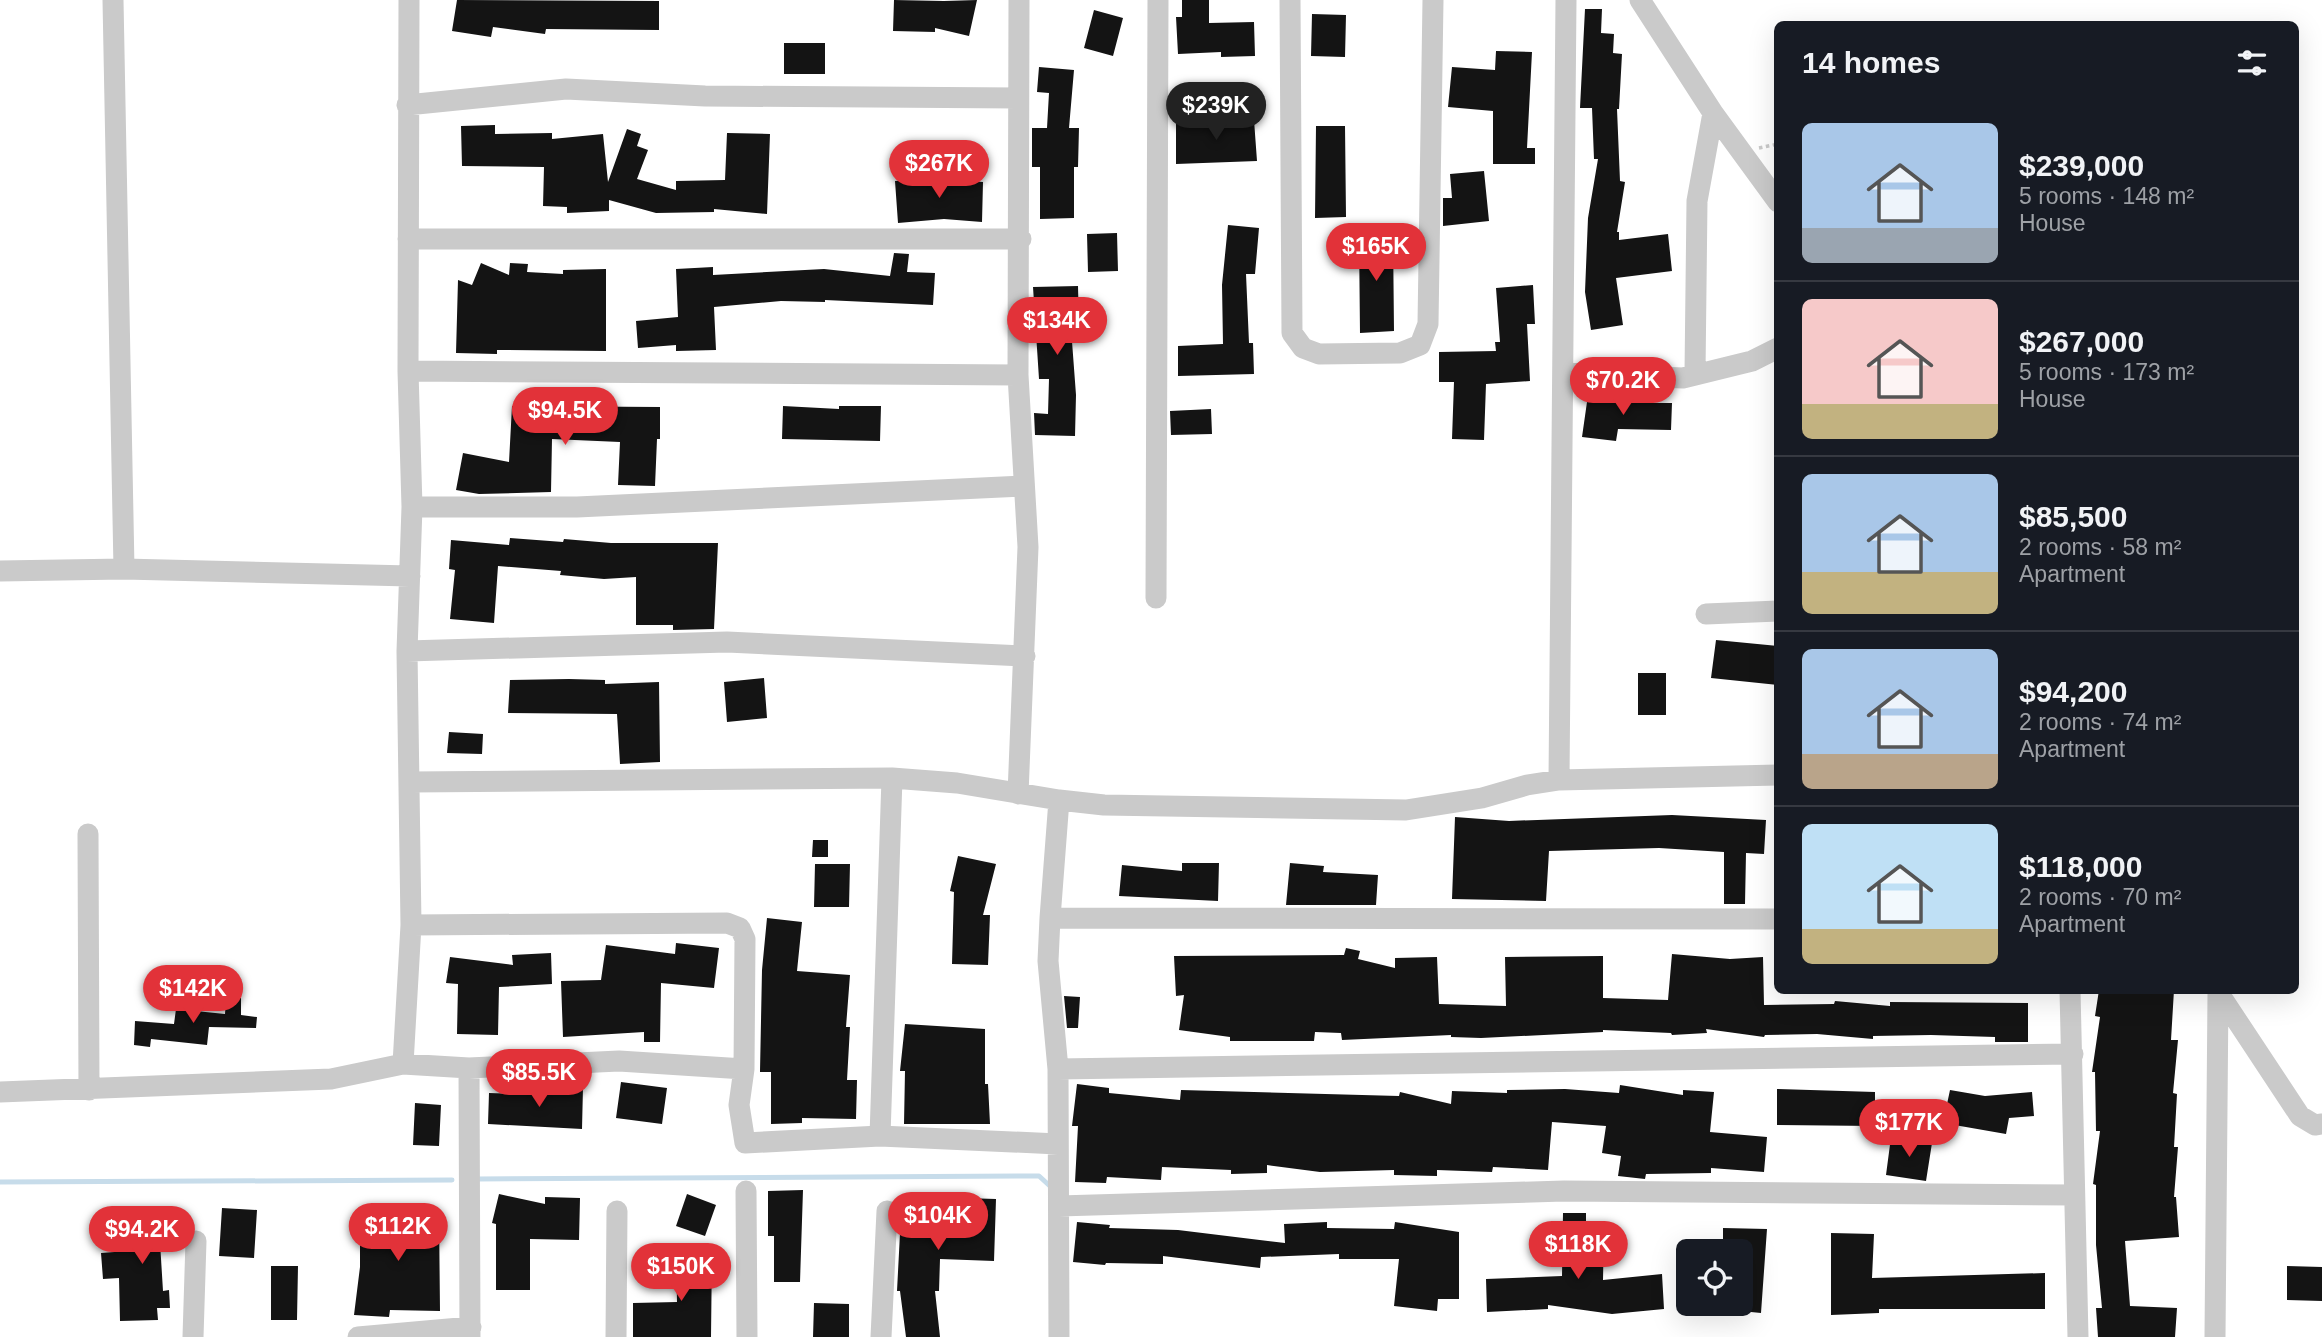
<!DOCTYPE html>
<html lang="en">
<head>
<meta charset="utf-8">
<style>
	body { margin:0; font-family:Arial,sans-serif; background:#242831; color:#f1f3f6; height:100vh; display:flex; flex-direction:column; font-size:26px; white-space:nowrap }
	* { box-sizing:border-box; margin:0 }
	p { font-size:23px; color:#9ea1a6 }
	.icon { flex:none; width:38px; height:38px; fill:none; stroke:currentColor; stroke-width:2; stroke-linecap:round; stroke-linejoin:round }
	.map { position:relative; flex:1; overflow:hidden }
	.details { position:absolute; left:1774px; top:21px; width:525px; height:973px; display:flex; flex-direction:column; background:#171b24; border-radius:10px; box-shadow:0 7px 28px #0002 }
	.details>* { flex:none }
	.fabs { position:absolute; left:1676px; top:1239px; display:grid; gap:14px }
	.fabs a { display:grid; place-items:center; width:77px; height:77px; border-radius:10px; background:#171b24; box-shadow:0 7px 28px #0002; font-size:35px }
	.price { position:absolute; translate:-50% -60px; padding:0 16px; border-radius:24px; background:#e23239; color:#fff; font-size:23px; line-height:46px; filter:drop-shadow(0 2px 4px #0008) }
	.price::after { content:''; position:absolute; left:50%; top:42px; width:21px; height:16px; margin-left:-10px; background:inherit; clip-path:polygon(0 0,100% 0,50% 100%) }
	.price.on { background:#222; color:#fff }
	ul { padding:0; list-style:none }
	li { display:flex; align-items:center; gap:21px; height:175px; padding:0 28px }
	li+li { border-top:2px solid #363941 }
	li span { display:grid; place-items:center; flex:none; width:196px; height:140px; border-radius:10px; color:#555 }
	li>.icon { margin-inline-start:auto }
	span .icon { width:84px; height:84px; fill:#fffc; stroke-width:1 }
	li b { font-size:30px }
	h2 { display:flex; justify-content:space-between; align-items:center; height:84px; padding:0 28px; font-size:30px }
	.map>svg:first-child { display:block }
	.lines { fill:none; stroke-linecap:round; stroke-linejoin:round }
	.stream { stroke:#c7dcea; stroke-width:5 }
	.building { fill:#141414 }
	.path { stroke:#cacaca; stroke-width:3.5; stroke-dasharray:3.5 3.5; stroke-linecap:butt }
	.minor { stroke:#cacaca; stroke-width:21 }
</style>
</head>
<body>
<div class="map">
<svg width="2322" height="1337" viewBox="0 0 2322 1337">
	<rect width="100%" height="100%" fill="#fff"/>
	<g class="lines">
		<path class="stream" d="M477,1179L1039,1176L1051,1187
			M0,1182L452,1180"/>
	</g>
	<path class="building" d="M457,0L659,1V30L546,29L545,34L493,27L491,37L452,31Z
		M894,0L944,1L977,0L969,36L935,28V32L893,31Z
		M1182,0H1209V23L1254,22L1255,56L1221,57V52L1178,54L1176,17H1182Z
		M1585,9H1602L1601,33L1614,34L1613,53L1622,54L1619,109H1617L1620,181L1625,182L1617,232H1619V240L1668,234L1672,271L1616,278L1623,325L1591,330L1585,292L1588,218L1598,159H1594L1592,108H1580Z
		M1094,10L1123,18L1113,56L1084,48Z
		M1312,14L1346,15L1345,57L1311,56Z
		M784,43H825V74H784Z
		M1496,51L1532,52L1527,148H1535V164H1493V111L1448,107L1452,67L1495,70Z
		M1039,67L1074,70L1069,128H1079L1078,167H1074V218L1040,219V167H1032V128H1047L1049,93L1037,92Z
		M1254,120L1257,161L1176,164V124Z
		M495,125V134L552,133V139L603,134L608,182L627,129L641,134L637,146L648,150L637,179L676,190V181L725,180L727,133L770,134L767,214L714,209V212L656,213L609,200V211L567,213V207L543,206L544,167L462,166L461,126Z
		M1316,126H1345L1346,217L1315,218Z
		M1484,171L1489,221L1443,226V198H1452L1450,174Z
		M930,178L983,182L982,222L944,219L898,223L895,181Z
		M1228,225L1259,228L1255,274H1246L1249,343H1253L1254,374L1178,376V346L1223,344L1222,285Z
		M1117,233L1118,271L1088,272L1087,234Z
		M1393,233L1394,331L1360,333L1359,235Z
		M894,253L909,254L907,272L935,273L933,305L825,300V302L781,301L714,307L716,350L676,351V345L638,348L636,321L678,317L676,269L713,267V275L824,269L890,276Z
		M481,263L509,275L510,263L528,264L527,272L563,274V270L606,269V351L497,350V354L456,353L458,280L472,285Z
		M1533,285L1535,324H1527L1530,381L1486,384L1484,440L1452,439L1454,382H1439V352L1496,351L1495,342H1500L1496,288Z
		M1078,286L1079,328H1071L1076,395L1075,436L1035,435L1034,413L1048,414L1049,379H1039L1033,287Z
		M1588,395L1622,400L1621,403H1672L1671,430L1618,429L1616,441L1582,437Z
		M512,406L660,407V439H657L655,486L618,485L620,442L552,439L551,492L479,494L456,490L463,453L509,462Z
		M783,406L839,409V406H881L880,441L782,439Z
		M1211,409L1212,434L1171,435L1170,411Z
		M510,538L563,542L564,539L611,543H718L714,629L673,630V625H636V577L604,579L560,575L561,571L498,566L494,623L450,619L455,570L449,569L451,540L509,545Z
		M1716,640L1778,646V685L1711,678Z
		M1638,673H1666V715H1638Z
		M764,678L767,718L727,722L724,682Z
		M569,679L605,680V684L659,682L660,762L620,764L617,714L508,713L510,680Z
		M449,732L483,734L482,754L447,753Z
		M1672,815L1766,820L1764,854L1746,853L1745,904H1724V852L1659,848L1549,851L1546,901L1452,899L1455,817L1509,821Z
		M813,840H828V857H812Z
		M958,856L996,864L983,915H990L988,965L952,964L954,892L950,891Z
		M1182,863H1219L1218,901L1119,896L1122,865L1182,871Z
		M1290,863L1324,866L1323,872L1378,875L1376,905H1286Z
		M815,864H850L849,907H814Z
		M767,918L802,922L797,971L850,975L846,1027H850L847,1080H857L856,1119L802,1118V1123L771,1124V1072H760L762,970Z
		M676,943L719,948L714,988L661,983L660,1042H644V1032L563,1037L561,981L601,980L606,945L675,954Z
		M1346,948L1360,951L1358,959L1395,968V958L1437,957L1439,1004L1506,1006L1505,957L1603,956V998L1668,1000L1672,954L1730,959L1763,957L1764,1005L1834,1004L1835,1001L1890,1006V1002L2028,1003V1042H1995V1037L1931,1035L1873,1036V1039L1817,1034L1765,1035L1764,1037L1706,1029L1707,1033L1672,1035L1671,1033L1603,1030V1032L1481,1038L1451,1037V1035L1342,1040L1341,1033L1315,1032L1314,1041H1230V1037L1179,1030L1184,995L1176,996L1174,956L1344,955Z
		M551,953L552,984L499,987L498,1035L457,1034L458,984L446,983L450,957L513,965L512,955Z
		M2099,990H2174L2171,1040H2178L2173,1093L2177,1094L2174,1147H2178L2174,1197H2176L2179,1237L2125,1241L2130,1306L2177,1308L2175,1337H2098L2096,1308H2102L2096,1245V1185L2093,1184L2100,1131H2096L2095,1072H2092L2100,1017L2095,1016Z
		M1064,996L1080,997L1078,1028H1067Z
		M226,998H241V1015L257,1017L256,1028L209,1027L207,1045L151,1039L150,1047L134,1045L135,1021L174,1024L176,1009L225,1014Z
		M905,1024L985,1029V1084H988L990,1124H904L905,1071H900Z
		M621,1082L667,1088L662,1124L616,1118Z
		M1077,1084L1109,1088V1093L1180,1100L1181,1090L1399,1096L1400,1092L1451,1104L1452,1091L1507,1093V1090L1565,1089L1619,1093L1620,1085L1683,1095V1090L1714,1092L1710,1132L1767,1137L1764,1172L1711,1168V1173L1646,1174L1645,1179L1618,1176L1621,1156L1602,1153L1606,1126L1552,1122L1548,1170L1493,1167L1492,1172L1437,1170V1176L1394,1175V1170L1320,1172L1267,1165V1173L1231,1174V1170L1162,1167L1161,1180L1107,1177L1106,1183L1075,1182L1078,1126H1072Z
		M547,1086L583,1087L582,1129L488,1124L489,1093L547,1095Z
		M1777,1089L1875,1092V1126L1777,1125Z
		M1950,1090L1985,1096L2032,1092L2034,1116L2009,1118L2006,1134L1943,1123Z
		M415,1103L441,1105L439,1146L413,1145Z
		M1891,1137L1932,1143L1926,1181L1886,1175Z
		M803,1190L800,1282H774V1236H768V1191Z
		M499,1194L545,1204V1197L580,1198L579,1240L530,1239V1290H496V1224L492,1223Z
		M687,1194L716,1205L705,1236L676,1226Z
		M902,1195L962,1204L963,1198L996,1199L994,1261L940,1259L939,1291H935L940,1337H906L900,1291H897Z
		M131,1208L174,1211L172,1243L160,1242L163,1291L169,1290L170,1308H157L158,1320L120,1321L119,1278L103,1279L101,1253L128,1251Z
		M222,1208L257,1210L254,1258L219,1256Z
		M360,1210H390V1216L439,1212L440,1311L390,1310L389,1317L354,1315L360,1267Z
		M1563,1213H1586V1227H1604L1603,1280L1662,1274L1664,1309L1612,1314L1548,1305V1309L1487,1312L1486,1279L1562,1276Z
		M1077,1222L1110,1225L1109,1228L1178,1230L1285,1243L1284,1224L1327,1222V1228L1394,1229L1395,1222L1459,1232V1299H1438L1437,1311L1394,1306L1399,1259H1339V1254L1261,1257L1260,1268L1163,1256V1264L1106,1263L1105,1265L1073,1262Z
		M1723,1228L1767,1229L1761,1313L1741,1311V1251H1723Z
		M1831,1233L1874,1234L1872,1278L2045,1273V1309H1879V1313L1831,1315Z
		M712,1251L711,1337H633V1303L677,1302L676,1252Z
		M271,1266H298L297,1320H271Z
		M2287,1266L2322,1267V1301L2287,1300Z
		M814,1303L849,1304V1337H813Z"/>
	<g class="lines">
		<path class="path" d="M1759,148L1778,144"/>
		<path class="minor" d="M113,0L124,569
			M409,0L408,371L412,507L407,651L411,925L403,1064L469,1068L619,1061L744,1069
			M1290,0L1292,333L1303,348L1319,354L1400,353L1420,345L1428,324L1433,0
			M1640,0L1713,113L1778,202
			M407,105L566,89L705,96L1018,98
			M408,239H1021
			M408,371L1018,375
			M1565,373L1683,378L1752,361L1778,348
			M1695,373L1697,201L1713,113
			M412,507H577L1024,486
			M0,571L124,569L410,576
			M1156,598L1158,0
			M1706,614L1778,611
			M407,651L727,642L1025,656
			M1559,780L1566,0
			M410,782L892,778L957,783L1059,800
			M1018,794L1028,547L1018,375L1019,0
			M88,834L89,1090
			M1050,918L1059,800L1104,805L1406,810L1482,798L1527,785L1559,780L1778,775
			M411,925L727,923L740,928L745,939L744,1069L739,1105L745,1143L880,1136L1058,1144
			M2070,990L2078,1337
			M2218,992L2300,1116L2315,1125L2322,1124
			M469,1068L470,1337
			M1058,1069L2073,1054
			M0,1092L331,1079L403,1064
			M880,1136L892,778
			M746,1191L747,1337
			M1059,1206L1564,1191L2074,1195
			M193,1337L196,1241
			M358,1337L471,1327
			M616,1337L617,1211
			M881,1337L887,1211
			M1059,1337L1058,1069L1048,961L1050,918L1778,919
			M2215,1337L2218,993"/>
	</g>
</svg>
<div class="fabs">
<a><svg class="icon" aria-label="locate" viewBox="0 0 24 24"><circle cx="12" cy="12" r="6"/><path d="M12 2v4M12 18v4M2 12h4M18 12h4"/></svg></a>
</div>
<b class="price on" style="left:1216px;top:142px">$239K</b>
<b class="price" style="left:939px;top:200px">$267K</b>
<b class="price" style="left:1376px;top:283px">$165K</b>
<b class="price" style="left:1057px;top:357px">$134K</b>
<b class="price" style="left:1623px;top:417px">$70.2K</b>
<b class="price" style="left:565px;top:447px">$94.5K</b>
<b class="price" style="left:193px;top:1025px">$142K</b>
<b class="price" style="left:539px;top:1109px">$85.5K</b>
<b class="price" style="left:1909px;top:1159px">$177K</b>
<b class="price" style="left:938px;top:1252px">$104K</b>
<b class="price" style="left:398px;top:1263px">$112K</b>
<b class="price" style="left:142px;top:1266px">$94.2K</b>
<b class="price" style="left:1578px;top:1281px">$118K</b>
<b class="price" style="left:681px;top:1303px">$150K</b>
<section class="details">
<h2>14 homes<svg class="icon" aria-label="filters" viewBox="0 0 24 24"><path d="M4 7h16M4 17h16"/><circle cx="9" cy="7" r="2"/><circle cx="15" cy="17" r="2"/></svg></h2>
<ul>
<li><span style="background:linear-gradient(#a9c7e8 75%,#9aa5b1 0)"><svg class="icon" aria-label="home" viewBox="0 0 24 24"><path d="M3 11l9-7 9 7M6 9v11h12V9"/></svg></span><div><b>$239,000</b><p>5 rooms · 148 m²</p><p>House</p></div></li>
<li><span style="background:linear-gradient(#f6c9c9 75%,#c2b280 0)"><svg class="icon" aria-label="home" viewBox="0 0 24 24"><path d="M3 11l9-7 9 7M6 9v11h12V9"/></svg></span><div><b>$267,000</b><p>5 rooms · 173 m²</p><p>House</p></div></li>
<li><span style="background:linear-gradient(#a9c7e8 70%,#c2b280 0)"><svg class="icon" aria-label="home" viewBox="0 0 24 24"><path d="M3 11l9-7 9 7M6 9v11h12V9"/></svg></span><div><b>$85,500</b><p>2 rooms · 58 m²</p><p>Apartment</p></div></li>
<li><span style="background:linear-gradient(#a9c7e8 75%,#b9a48a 0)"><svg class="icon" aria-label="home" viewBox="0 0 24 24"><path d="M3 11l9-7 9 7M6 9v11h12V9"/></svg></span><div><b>$94,200</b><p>2 rooms · 74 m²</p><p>Apartment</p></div></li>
<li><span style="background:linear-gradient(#bfe0f5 75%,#c2b280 0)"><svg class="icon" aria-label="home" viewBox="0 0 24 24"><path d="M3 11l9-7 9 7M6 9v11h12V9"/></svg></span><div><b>$118,000</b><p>2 rooms · 70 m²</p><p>Apartment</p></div></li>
</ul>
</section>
</div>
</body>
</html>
